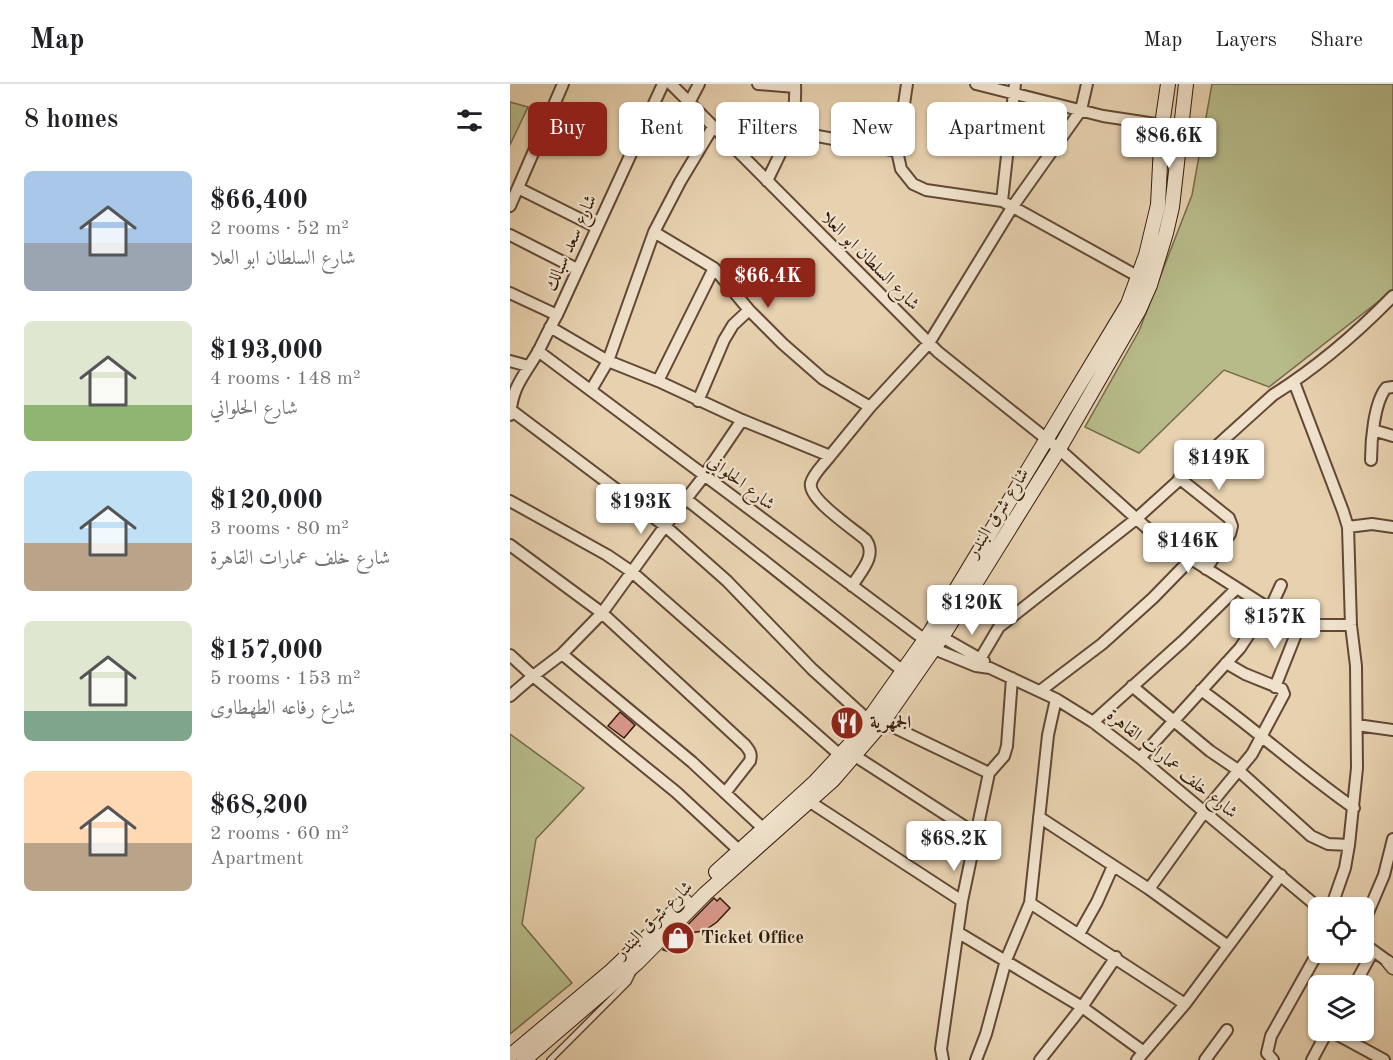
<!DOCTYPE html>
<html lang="en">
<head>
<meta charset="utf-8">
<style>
	body { margin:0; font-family:"Old Standard TT",Amiri,serif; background:#f6f6f6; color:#202124; height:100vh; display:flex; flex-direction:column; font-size:22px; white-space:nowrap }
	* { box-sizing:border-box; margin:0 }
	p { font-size:20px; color:#757577 }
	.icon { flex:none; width:33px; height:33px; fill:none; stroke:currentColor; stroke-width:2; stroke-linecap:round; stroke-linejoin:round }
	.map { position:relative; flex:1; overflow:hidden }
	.side { display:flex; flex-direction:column; background:#fff; width:510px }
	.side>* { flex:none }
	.top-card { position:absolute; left:18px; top:18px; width:570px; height:54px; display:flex; gap:12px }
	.fabs { position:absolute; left:798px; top:813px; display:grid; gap:12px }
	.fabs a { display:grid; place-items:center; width:66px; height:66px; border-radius:9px; background:#fff; box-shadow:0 2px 4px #0004; font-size:30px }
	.price { position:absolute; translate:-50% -51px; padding:0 14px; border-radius:6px; background:#fff; color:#222; font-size:20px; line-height:39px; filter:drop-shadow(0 2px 3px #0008) }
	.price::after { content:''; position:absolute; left:50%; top:36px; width:18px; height:14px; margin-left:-9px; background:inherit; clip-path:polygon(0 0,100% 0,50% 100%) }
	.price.on { background:#8f2418; color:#fff }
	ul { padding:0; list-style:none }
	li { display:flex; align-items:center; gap:18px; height:150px; padding:0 24px }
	li span { display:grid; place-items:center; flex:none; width:168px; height:120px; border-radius:9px; color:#555 }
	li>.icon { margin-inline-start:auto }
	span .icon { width:72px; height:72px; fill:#fffc; stroke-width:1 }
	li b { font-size:26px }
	h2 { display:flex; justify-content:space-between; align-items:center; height:72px; padding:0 24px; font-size:26px }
	.tag { padding:0 21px; border-radius:9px; background:#fff; box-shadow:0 2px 4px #0004; font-size:21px; line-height:54px }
	.tag.on { background:#8f2418; color:#fff }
	header { display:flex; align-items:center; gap:36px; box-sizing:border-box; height:84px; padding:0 30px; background:#fff; border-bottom:2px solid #e0e0e0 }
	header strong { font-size:28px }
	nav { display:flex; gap:33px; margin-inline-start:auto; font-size:21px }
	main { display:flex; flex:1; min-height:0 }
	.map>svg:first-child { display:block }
	.green { fill:#b7bb8a; stroke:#766b4b; stroke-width:1.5 }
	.building { fill:#d59586; stroke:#351b0c; stroke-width:1.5 }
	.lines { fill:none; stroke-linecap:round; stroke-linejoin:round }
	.service-casing { stroke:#624835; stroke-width:8 }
	.minor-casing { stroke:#624835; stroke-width:14 }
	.tertiary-casing { stroke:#624835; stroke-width:15 }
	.secondary-casing { stroke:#351b0c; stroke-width:16 }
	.service { stroke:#efe1cb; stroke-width:5 }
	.minor { stroke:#efe1cb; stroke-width:10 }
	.tertiary { stroke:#efe1cb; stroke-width:12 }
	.secondary { stroke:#efe1cb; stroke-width:14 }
	.labels { text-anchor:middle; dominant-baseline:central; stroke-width:4.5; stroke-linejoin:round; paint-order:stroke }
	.street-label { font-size:18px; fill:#351b0c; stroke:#efe1cb }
	.poi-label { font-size:18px; font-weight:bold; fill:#351b0c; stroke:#efe1cb; text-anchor:start }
</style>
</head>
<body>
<header>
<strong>Map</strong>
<nav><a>Map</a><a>Layers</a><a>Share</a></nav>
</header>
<main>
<section class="side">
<h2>8 homes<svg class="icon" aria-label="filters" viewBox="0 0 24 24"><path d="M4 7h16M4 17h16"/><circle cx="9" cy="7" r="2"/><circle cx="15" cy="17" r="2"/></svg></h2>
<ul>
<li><span style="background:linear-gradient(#a9c7e8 60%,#9aa5b1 0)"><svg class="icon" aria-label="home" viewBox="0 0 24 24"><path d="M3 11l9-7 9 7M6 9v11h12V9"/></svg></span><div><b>$66,400</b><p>2 rooms · 52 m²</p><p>شارع السلطان ابو العلا</p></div></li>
<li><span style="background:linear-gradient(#dfe7d0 70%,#8fb573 0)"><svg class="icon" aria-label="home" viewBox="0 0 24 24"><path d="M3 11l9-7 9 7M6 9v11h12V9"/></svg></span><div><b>$193,000</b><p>4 rooms · 148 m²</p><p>شارع الحلواني</p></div></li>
<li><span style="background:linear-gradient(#bfe0f5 60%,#b9a48a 0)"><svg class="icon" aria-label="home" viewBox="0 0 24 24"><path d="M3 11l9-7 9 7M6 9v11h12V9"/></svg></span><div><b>$120,000</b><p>3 rooms · 80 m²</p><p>شارع خلف عمارات القاهرة</p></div></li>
<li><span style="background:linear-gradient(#dfe7d0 75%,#7fa58c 0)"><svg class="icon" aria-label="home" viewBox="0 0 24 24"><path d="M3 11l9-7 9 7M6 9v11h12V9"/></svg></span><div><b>$157,000</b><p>5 rooms · 153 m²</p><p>شارع رفاعه الطهطاوى</p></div></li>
<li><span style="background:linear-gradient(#ffd9b3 60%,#b9a48a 0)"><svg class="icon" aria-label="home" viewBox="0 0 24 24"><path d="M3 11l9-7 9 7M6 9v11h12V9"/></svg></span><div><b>$68,200</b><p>2 rooms · 60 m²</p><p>Apartment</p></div></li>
</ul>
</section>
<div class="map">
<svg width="883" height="976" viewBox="0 0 883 976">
	<rect width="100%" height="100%" fill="#e7d1af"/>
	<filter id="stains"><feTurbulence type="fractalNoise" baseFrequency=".00333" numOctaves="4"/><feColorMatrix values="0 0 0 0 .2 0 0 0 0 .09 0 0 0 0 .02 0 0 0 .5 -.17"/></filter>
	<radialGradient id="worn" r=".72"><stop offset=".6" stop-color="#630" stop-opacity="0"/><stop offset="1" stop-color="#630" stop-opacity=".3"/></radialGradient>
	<path class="green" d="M702,0H883V206L759,303L714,286L629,369L575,343L629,247L682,111Z
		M0,18L18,23L0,61Z
		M0,650L74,704L26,755L12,840L62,899L0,950Z"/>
	<path class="building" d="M110,628L125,641L114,654L98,642Z
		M204,814L207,817L210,814L220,824L207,838L194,847L179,849L160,868L153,866Z"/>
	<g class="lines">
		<g class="service-casing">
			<path id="service" d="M40,976L118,898L123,888"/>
		</g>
		<g class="minor-casing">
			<path id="minor" d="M161,0L428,268L549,365L639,446L661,462L774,534L793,541H841
				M248,0L285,3
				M397,0L387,67L391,85L403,100L416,106L492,117L629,193
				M466,0L593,32L652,41
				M179,19L189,0
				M281,47L387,67
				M257,97C274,61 287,42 285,0
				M8,104L86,143
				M492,117L505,0
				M0,122L53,0
				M144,148L204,184L239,226L273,260L313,295L360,323
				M0,151L67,185
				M0,209L47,231
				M40,243L98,277L148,297L232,336L320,372L360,323L419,259L503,122L571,26L577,0
				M28,267L415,556
				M0,277L18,282
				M148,297L204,184
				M784,298L833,427L838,443L841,541L846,582L847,684L839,761L835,784L821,824
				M81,306L98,277L144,148L170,98L203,43
				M188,317L214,256L223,241L239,226
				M1,326L155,442L217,497L302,585L358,636
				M0,331C3,300 15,291 29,266C35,254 40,243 47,231L153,0
				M232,336L194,392L155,442L92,529L52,570L23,592L166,708L234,771
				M863,346L883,352
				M320,372C314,380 303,390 301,399C297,415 344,445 356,456C367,472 351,487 342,502
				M861,376C861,357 864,319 876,304L883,303
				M669,394L719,434L722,442L720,450L696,485
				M176,415L393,587
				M0,417L97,471L122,488L331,672
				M838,443L862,440L883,443
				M0,461L92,529L235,661C240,667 242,670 240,677L215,709
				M760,525L771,501
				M425,549L474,577
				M417,562L466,582L480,584L546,615L583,638L630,674L809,824
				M52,570L182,678L258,749
				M0,571L23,592L0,612
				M466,582L489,543L626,435L763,311C806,284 847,249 883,212
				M622,602L700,667L728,686L801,752L818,760L839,761
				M765,603L790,540
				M691,606C744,644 791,687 844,724
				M530,607L592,560L643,514L681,475
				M373,638L479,689L452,817L431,965L433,976
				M583,638L673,557L727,504
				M847,641L883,646
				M345,672L466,750
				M630,674L730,564L757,523
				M479,689L494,672L497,662L502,594
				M294,714L452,817
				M529,733L639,805L718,862
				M639,805L695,727L742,670L774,610L772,605L735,590L716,579
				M520,819L675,920
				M854,838L874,791L883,755
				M449,849L572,923L634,968
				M569,850L587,818L603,782
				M854,860L883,881
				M844,902L863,867
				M819,946L874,976
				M466,976L476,950L496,876L520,819L538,651L546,615
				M530,976L572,923L606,873
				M627,976L675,920L771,791
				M695,976L717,946
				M763,976L757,969L761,952L808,868
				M802,976L818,946"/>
		</g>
		<g class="tertiary-casing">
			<path id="tertiary" d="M878,878L883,884"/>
		</g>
		<g class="secondary-casing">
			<path id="secondary" d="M206,788L304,699L344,656L421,547L618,220L636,171L648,121L652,41L658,0
				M0,972L101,887L175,817
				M14,976L127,879L195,810L323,696L373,638L432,553L549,365L629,226L640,201L656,149L662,123L676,0"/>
		</g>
		<use href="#service" class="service"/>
		<use href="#minor" class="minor"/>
		<use href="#tertiary" class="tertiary"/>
		<use href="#secondary" class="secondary"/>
	</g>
	<defs>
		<g id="restaurant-disc" transform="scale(1.725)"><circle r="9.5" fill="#8f2418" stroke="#efe1cb"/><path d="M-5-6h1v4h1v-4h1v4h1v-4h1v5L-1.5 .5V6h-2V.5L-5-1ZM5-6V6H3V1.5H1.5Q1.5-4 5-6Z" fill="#fff"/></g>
		<g id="shop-disc" transform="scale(1.725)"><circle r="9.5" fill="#8f2418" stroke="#efe1cb"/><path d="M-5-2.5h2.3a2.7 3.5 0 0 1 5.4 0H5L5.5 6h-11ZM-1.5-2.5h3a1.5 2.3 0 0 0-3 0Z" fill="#fff"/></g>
	</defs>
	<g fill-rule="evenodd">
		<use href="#restaurant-disc" x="337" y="639"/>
		<use href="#shop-disc" x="168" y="854"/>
	</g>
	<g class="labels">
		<g class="street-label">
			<text transform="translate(61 159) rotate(-66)">شارع سعد سبالك</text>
			<text transform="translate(360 177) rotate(45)">شارع السلطان ابو العلا</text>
			<text transform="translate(231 399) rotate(37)">شارع الحلواني</text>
			<text transform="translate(488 429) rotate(-58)">شارع شرق البندر</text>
			<text transform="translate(662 680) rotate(39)">شارع خلف عمارات القاهرة</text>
			<text transform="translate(144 836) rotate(-45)">شارع شرق البندر</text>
		</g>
		<g class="poi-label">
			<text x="360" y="639">الجمهرية</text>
			<text x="191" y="854">Ticket Office</text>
		</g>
	</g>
	<rect width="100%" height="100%" filter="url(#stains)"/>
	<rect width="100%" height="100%" fill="url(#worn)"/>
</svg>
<div class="fabs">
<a><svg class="icon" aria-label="locate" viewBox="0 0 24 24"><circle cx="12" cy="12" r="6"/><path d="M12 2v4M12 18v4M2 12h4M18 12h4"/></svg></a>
<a><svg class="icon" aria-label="layers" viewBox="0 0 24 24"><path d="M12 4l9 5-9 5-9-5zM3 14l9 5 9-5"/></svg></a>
</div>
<b class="price" style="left:659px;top:85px">$86.6K</b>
<b class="price on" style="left:258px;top:225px">$66.4K</b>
<b class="price" style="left:709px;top:407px">$149K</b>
<b class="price" style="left:131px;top:451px">$193K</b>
<b class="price" style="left:678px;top:490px">$146K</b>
<b class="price" style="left:462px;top:552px">$120K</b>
<b class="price" style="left:765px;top:566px">$157K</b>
<b class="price" style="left:444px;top:788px">$68.2K</b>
<div class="top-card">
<a class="tag on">Buy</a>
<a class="tag">Rent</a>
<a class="tag">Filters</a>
<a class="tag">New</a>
<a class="tag">Apartment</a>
</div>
</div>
</main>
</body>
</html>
